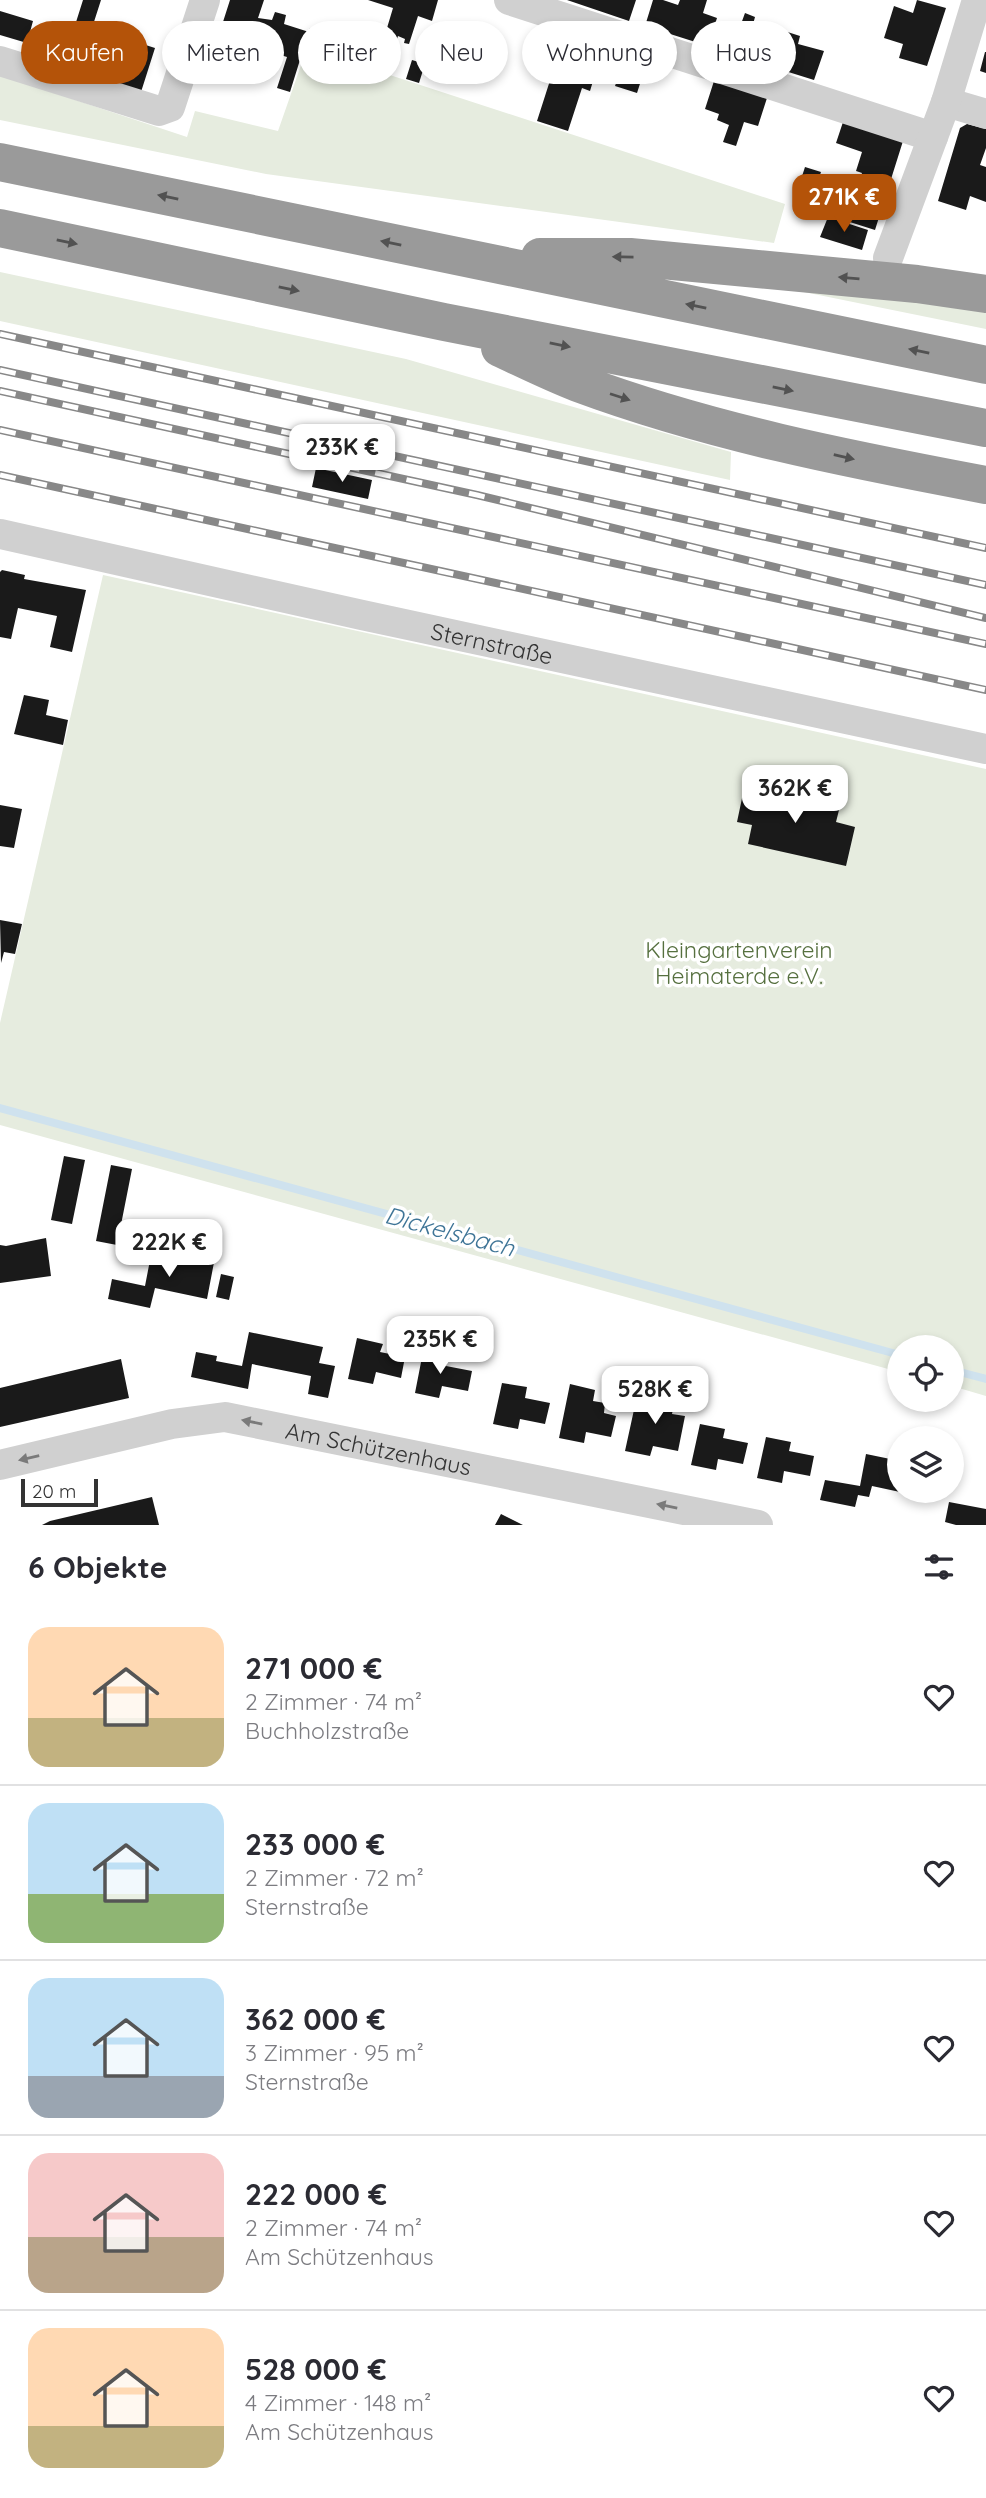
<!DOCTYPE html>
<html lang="de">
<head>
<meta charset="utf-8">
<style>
	body { margin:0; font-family:Quicksand,sans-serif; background:#f2f2f3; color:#2b2b33; height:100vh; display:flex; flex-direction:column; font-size:26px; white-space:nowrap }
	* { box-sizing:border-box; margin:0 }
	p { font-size:23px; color:#7c7c81 }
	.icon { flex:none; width:38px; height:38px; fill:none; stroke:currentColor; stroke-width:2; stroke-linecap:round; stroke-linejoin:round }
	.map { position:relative; height:1525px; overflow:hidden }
	.side { display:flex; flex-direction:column; background:#fff; flex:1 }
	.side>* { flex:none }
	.top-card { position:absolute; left:21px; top:21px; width:945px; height:63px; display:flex; gap:14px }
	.fabs { position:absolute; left:887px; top:1335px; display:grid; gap:14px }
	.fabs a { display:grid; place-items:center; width:77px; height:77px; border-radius:50%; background:#fff; box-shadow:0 4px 10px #0003; font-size:35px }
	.scale { position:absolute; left:21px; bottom:18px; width:77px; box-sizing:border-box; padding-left:7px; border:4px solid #333; border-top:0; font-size:19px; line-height:24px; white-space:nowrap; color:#333; -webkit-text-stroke:5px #fff; paint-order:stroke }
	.price { position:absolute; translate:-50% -60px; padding:0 16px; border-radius:14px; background:#fff; color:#222; font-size:23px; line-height:46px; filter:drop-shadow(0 2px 4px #0008) }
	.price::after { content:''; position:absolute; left:50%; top:42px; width:21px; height:16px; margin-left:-10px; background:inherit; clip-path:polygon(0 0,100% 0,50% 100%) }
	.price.selected { background:#b45309; color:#fff }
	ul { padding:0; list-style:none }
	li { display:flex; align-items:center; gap:21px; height:175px; padding:0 28px }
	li+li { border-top:2px solid #e1e1e2 }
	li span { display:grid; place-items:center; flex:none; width:196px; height:140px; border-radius:21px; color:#555 }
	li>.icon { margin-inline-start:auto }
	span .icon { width:84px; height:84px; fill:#fffc; stroke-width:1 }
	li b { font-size:30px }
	h2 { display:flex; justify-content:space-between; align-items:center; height:84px; padding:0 28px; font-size:30px }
	.pill { padding:0 24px; border-radius:32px; background:#fff; box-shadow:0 4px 10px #0003; font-size:24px; line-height:63px }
	.pill.selected { background:#b45309; color:#fff }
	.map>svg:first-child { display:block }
	.green { fill:#e6ecdf }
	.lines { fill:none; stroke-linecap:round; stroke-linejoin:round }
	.stream { stroke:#cfe2ee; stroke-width:8 }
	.building { fill:#1a1a1a }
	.minor { stroke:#d0d0d0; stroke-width:30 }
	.motorway { stroke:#9a9a9a; stroke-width:38 }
	.rail-casing { stroke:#888; stroke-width:8 }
	.rail { stroke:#fff; stroke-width:5; stroke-dasharray:16; stroke-linecap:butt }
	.oneway { fill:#525252 }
	.oneway2 { fill:#7a7a7a }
	.labels { text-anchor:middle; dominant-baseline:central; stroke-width:7; stroke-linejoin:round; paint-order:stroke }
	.street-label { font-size:23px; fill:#333; stroke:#fff }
	.park-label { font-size:23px; fill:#56703f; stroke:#fff }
	.water-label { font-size:24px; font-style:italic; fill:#3f7597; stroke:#fff }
</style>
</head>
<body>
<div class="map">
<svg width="986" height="1525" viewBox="0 0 986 1525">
	<rect width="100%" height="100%" fill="#fff"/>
	<path class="green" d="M307,48L785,204L774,243L266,174L0,120V75L187,137L195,111L278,131Z
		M0,272L406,359L731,452L730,480L0,321Z
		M759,283L986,308V329Z
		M103,575L986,769V1396L952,1386V1348H900L899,1372L0,1125V1023Z"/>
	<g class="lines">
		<path class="stream" d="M0,1108L900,1355
			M952,1370L986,1379"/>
	</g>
	<path class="building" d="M83,0H101L92,28L155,48L141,92L52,63L61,34L71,38Z
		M230,0H264L258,18L272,20L275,12L286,15L284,24L309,32L310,28L333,35L334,29L372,41L364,66L304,47L290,92L277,88L287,57L274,53L271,63L260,59L263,49L251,43L246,60L214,50Z
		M368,0H438L432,21L418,16L409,44L404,43L405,39L398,36L396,42L384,38L393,8Z
		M567,0H636L629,21Z
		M653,0H663L678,5L680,0H707L703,13L717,18L708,46L645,26Z
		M917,0L946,8L927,66L899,58L903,44L884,38L894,6L913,13Z
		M0,11L33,21L27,43L0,35Z
		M745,13L755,17L749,39L737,35Z
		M551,28L648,59L637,93L615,86L619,75L597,68L590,91L582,88L568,131L537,121L554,68L541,65Z
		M775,28L800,36L798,44L824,51L814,80L750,60L759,31L773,36Z
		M985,52H986V73L980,71Z
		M412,60L425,64L419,83L406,79Z
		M714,81L767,98L758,126L744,122L736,146L723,142L729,125L717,120L719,114L705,109Z
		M843,122L903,141L875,230L793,204L805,167L821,172L814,193L851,205L862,173L856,171L862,152L836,143Z
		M967,124L986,129V148L980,165L986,167V202L970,196L966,210L938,201L960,128Z
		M828,217L868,230L862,250L820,237Z
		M316,468L372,480L368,499L312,487Z
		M2,570L25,575L24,579L86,590L72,652L50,647L57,616L18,608L11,639L0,637V572Z
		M24,695L49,700L46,715L68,720L63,745L14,734Z
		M745,784L840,806L836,822L855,827L846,866L748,844L752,825L737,822Z
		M0,805L22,809L14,848L0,846Z
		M0,920L22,924L15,954L4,952L1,963Z
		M64,1156L85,1160L72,1224L51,1220Z
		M111,1165L132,1169L117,1245L96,1241Z
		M46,1238L51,1276L0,1283V1245L6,1246Z
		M191,1247L216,1252L207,1299L155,1288L150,1308L108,1299L112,1279L145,1286L151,1255L187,1263Z
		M221,1274L234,1277L229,1300L216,1297Z
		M249,1332L323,1347L319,1363L335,1366L328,1398L308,1394L311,1376L252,1364L248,1389L191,1377L196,1352L217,1356L216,1361L242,1366Z
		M357,1338L383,1344L380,1352L405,1357L401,1378L376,1372L373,1384L348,1379Z
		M423,1352L448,1357L446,1366L472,1371L468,1391L442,1386L439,1398L415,1393Z
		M121,1359L129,1398L0,1427V1388Z
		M502,1383L527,1387L525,1398L550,1403L545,1424L520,1419L518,1429L493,1424Z
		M570,1384L595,1390L593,1401L605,1403L604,1413L616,1416L611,1437L586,1432L584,1443L559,1438Z
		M654,1395L673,1397L675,1400L672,1414L685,1416L678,1451L653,1446L650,1456L625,1451L637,1396L653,1399Z
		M700,1424L725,1429L723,1438L748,1443L743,1464L718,1459L716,1470L691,1465Z
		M766,1437L791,1442L789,1451L814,1456L810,1476L784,1471L782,1483L757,1478Z
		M866,1454L900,1461V1492L872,1486L869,1497L858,1495L855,1507L820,1500L825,1480L860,1486Z
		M901,1491H936L934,1499Z
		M152,1497L159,1525H42L50,1521Z
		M949,1502L986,1509V1525H956L945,1522Z
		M501,1514L523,1525H495Z"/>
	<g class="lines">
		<g class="minor">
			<path d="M509,0L933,137"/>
			<path d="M0,61L159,111L170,107L205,0"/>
			<path d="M946,102L986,114"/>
			<path d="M888,258L946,102L977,0"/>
			<path id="s1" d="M0,534L362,615L986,749"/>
			<path id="s2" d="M0,1465L172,1424L225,1417L758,1525"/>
		</g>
		<path class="motorway" d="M0,162L986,365
			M0,228L444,322L986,428
			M540,257H630L917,284L986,294
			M500,348C526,360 552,373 578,383C710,432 848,459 986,485"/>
		<g class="rail-casing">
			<path id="rail" d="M0,334L986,548
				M0,370L986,585
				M0,391L477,495L986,618
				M0,430L986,644
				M0,475L986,690"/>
		</g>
		<use href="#rail" class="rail"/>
	</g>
	<defs><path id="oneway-solid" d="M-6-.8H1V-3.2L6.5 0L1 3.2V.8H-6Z" transform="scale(1.75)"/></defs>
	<g class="oneway">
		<use href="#oneway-solid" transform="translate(168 197) rotate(-168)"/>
		<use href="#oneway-solid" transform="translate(67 242) rotate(12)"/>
		<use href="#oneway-solid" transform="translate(391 243) rotate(-168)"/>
		<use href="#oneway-solid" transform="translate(623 257) rotate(-179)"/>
		<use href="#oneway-solid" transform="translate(849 278) rotate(-175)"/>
		<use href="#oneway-solid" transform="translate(289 289) rotate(12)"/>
		<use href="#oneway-solid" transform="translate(696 306) rotate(-168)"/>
		<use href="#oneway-solid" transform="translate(560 345) rotate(11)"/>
		<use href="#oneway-solid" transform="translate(919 351) rotate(-168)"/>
		<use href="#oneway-solid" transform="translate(783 389) rotate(11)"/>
		<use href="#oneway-solid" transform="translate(620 397) rotate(18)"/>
		<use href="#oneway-solid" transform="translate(844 457) rotate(13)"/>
	</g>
	<g class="oneway2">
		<use href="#oneway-solid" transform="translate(252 1422) rotate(-169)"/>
		<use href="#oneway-solid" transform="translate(29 1458) rotate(167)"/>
		<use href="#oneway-solid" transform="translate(667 1506) rotate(-168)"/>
	</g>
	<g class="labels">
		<g class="street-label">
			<text stroke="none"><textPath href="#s1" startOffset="504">Sternstraße</textPath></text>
			<text stroke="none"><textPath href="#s2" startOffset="387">Am Schützenhaus</textPath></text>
		</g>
		<g class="park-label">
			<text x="739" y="949">Kleingartenverein<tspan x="739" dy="26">Heimaterde e.V.</tspan></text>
		</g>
		<g class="water-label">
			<text transform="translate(450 1231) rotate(15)">Dickelsbach</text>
		</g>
	</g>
</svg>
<div class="fabs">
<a><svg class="icon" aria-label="locate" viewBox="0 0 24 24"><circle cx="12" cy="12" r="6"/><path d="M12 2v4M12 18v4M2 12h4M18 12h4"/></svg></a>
<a><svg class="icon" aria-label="layers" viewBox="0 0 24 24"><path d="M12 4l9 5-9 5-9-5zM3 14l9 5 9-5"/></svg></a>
</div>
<div class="scale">20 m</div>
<b class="price selected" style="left:844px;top:234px">271K €</b>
<b class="price" style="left:342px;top:484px">233K €</b>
<b class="price" style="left:795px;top:825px">362K €</b>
<b class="price" style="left:169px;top:1279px">222K €</b>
<b class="price" style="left:440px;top:1376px">235K €</b>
<b class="price" style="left:655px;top:1426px">528K €</b>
<div class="top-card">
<a class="pill selected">Kaufen</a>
<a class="pill">Mieten</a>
<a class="pill">Filter</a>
<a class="pill">Neu</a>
<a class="pill">Wohnung</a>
<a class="pill">Haus</a>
</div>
</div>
<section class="side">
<h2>6 Objekte<svg class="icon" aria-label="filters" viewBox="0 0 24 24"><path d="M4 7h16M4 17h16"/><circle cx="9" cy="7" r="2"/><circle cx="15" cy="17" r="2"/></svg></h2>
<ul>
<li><span style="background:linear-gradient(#ffd9b3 65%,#c2b280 0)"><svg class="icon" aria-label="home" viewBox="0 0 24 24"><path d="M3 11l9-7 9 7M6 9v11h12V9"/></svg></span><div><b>271 000 €</b><p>2 Zimmer · 74 m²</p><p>Buchholzstraße</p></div><svg class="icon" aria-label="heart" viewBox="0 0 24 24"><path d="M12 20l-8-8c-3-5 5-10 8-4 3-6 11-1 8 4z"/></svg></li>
<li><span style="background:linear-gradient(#bfe0f5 65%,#8fb573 0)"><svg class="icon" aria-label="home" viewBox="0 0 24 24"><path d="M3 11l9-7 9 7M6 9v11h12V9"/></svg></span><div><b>233 000 €</b><p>2 Zimmer · 72 m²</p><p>Sternstraße</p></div><svg class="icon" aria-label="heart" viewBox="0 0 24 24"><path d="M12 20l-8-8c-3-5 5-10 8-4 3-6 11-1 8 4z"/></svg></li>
<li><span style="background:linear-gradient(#bfe0f5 70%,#9aa5b1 0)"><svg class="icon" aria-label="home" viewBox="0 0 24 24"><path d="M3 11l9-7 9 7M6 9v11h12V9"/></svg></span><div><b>362 000 €</b><p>3 Zimmer · 95 m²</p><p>Sternstraße</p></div><svg class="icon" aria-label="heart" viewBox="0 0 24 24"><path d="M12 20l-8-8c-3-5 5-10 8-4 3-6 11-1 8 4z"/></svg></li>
<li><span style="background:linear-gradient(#f6c9c9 60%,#b9a48a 0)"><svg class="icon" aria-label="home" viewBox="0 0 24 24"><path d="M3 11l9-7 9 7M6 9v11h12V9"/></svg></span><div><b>222 000 €</b><p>2 Zimmer · 74 m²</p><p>Am Schützenhaus</p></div><svg class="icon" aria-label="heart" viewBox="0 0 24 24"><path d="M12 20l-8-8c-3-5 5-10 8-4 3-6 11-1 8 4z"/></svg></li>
<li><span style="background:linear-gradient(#ffd9b3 70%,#c2b280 0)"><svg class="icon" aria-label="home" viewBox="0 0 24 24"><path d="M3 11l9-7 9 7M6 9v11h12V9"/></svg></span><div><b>528 000 €</b><p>4 Zimmer · 148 m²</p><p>Am Schützenhaus</p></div><svg class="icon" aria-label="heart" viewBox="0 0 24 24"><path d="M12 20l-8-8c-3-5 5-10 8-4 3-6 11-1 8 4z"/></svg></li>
</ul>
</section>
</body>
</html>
